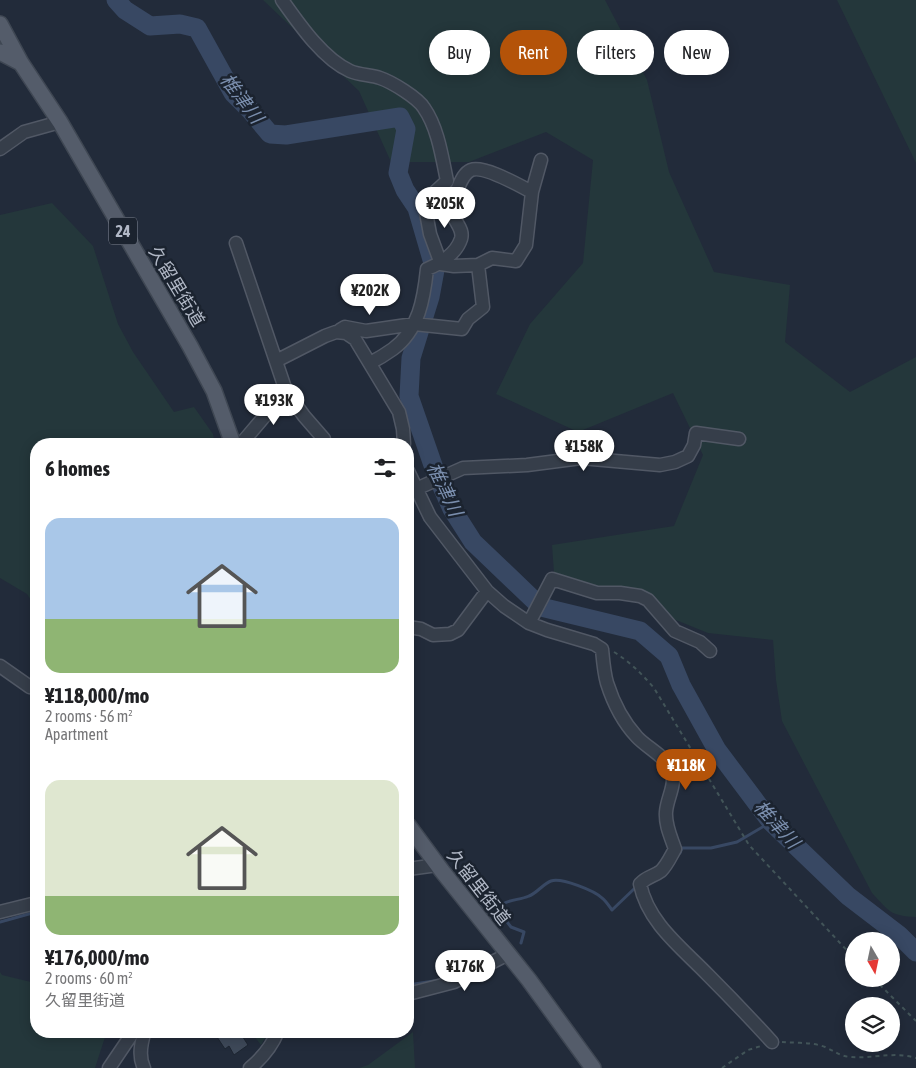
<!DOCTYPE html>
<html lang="en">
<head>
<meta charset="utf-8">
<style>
	body { margin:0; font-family:"Asap Condensed","Noto Sans JP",sans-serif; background:#f6f6f6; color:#202124; height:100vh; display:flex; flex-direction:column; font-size:19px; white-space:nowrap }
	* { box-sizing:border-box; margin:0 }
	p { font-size:16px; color:#757577 }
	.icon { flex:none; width:28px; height:28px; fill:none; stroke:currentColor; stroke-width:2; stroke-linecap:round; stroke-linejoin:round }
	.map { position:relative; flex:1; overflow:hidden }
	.side { position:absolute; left:30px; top:438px; width:384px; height:600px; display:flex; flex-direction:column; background:#fff; border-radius:20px; box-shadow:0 2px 12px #0003 }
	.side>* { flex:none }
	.hud { position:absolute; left:429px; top:30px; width:411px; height:45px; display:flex; gap:10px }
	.needle { width:32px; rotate:171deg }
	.controls { position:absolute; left:845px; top:932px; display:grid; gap:10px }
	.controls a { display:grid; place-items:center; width:55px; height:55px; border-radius:50%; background:#fff; box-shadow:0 2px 12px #0003; font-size:25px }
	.price { position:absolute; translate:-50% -42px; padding:0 11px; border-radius:18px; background:#fff; color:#222; font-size:16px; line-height:32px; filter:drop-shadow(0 1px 2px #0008) }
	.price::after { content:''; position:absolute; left:50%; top:30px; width:15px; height:11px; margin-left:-8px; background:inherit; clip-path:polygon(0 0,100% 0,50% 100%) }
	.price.selected { background:#b45309; color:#fff }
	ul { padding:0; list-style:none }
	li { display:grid; align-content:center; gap:10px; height:265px; padding:0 15px }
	li span { display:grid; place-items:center; height:155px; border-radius:15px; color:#555 }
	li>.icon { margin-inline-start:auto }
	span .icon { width:90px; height:90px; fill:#fffc; stroke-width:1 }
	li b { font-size:21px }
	h2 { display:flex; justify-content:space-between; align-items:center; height:60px; padding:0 15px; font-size:21px }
	.tag { padding:0 18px; border-radius:22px; background:#fff; box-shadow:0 2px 12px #0003; font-size:18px; line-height:45px }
	.tag.selected { background:#b45309; color:#fff }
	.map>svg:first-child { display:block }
	.green { fill:#24373b }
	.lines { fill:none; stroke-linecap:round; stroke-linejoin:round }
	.stream { stroke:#384863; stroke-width:3 }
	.river { stroke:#384863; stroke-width:19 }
	.building { fill:#3e4959; stroke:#1d2531 }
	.minor-casing { stroke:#515865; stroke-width:15 }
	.major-casing { stroke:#3f4753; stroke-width:18 }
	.path { stroke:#425458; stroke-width:2; stroke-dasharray:4 4; stroke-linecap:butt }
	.minor { stroke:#363e4a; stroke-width:12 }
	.major { stroke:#545c6a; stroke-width:15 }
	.labels { text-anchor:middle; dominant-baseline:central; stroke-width:5; stroke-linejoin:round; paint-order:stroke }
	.shield { fill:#1b232f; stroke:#848b99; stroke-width:1 }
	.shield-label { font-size:16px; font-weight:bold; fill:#b1b8c6 }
	.street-label { font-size:18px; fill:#b1b8c6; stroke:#1b232f }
	.water-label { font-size:19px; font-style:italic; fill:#7a8ead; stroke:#1b232f }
</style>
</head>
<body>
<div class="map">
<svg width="916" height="1068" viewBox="0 0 916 1068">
	<rect width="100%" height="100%" fill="#222b3a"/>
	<path class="green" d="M263,0H605L647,80L669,172L714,272L790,285L785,342L850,392L916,357V917C890,916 889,911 872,893L782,721L776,680L773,640L708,633L671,618L652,596L591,588L554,573L552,545L674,526L703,455L673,393L578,432L496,394L530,324L583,263L593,160L546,132L469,162H391L359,91Z
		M837,0H916V163Z
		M52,203L93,246L118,324L133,352L174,412L194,407L213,434L215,444H36V608L27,594L0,578V215Z
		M0,972L2,975L31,982L36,979V1031H107L95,1068H0Z
		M250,1031H269L261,1045Z
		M413,1032L415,1068H359L368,1065Z"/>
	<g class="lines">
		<path class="stream" d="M680,853L682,848H711L737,842L771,822
			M0,922L36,912
			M521,943L524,932L511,927L501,914L503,904C511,899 520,900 529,896C537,893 543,884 551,881C561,877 595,891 602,898C606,901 609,906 612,910L635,888L638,887
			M408,985L434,981"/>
		<path class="river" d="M116,0L125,10L150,26L180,24L197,28L233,93L250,110L270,134L286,135L400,117L406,129L398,173L405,190L417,208L435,270L430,297L411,358L409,396L435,471L452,509L473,542L541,607L640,631L669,656L681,685L717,750L771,822L848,896L899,935L916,952"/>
	</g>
	<path class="building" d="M213,1031H239L248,1045L234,1055L229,1046L225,1049Z"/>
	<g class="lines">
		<g class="minor-casing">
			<path id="minor" d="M282,0C299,24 323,59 350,71C359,75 371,75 380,78C392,82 418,98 424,108C438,128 442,157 447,181L424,202L430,234L441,264L454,266L478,265L492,258L516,261L526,245L532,192L541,160
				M0,149L24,132L60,122
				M236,243L286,391L304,416L324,439
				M340,330L345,327L366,331L414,324L462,329L468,319L483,307L478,265
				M276,361L325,336L336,332L346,333L355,339L399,412L403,429L404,444
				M370,363C378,359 386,354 393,349C419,330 424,298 427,269C440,264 456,254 461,239C464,229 455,223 453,214C451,205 455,196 458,188C461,181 464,173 471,170C484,165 520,186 532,192
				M241,444L286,391
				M408,471L430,517L487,591L504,606L529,623L547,630L594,644L602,649C603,660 604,673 607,683C613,702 624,723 637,737C646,747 669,759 672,771C676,786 667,798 666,812C665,825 671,837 675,849C671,856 667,865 661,871C653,877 647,876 640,884C648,923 682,948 708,975C730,997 751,1019 772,1042
				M416,489L463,468L527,465L581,458L660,465L675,462L688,456L694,445L696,433L739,439
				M529,623L552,579L597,593H620L640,596L648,600L675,631L700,642L710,651
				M408,627L421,629L433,635L450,634L458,630L487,591
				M0,666L30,687L36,688
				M408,869L437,865
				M0,912L36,903
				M408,994L454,982L508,954
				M109,1068L134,1031
				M144,1068C138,1056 141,1043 145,1031
				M250,1068C262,1058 272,1046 278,1031"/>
		</g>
		<g class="major-casing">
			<path id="major" d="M0,24L21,63L60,122L190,346L214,391L233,444
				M0,52L21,63
				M408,825L442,871L529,980L593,1068"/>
		</g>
		<path class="path" d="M614,652C630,662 642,674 654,688L749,845L854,958
			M874,979L916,1021
			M782,1042C796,1043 812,1042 825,1047C834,1051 840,1056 850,1057C871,1059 895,1051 916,1058
			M722,1068L748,1050L761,1046"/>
		<use href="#minor" class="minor"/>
		<use href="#major" class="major"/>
	</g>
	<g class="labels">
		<rect class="shield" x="109" y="217.5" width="28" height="27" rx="4"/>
		<g class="shield-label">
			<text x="123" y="231">24</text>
		</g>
		<g class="street-label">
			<text transform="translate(177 286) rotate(59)">久留里街道</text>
			<text transform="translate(479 887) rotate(52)">久留里街道</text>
		</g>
		<g class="water-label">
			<text transform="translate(242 98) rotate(53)">椎津川</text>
			<text transform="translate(445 489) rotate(65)">椎津川</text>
			<text transform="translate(777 824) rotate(48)">椎津川</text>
		</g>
	</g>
</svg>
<div class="controls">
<a><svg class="needle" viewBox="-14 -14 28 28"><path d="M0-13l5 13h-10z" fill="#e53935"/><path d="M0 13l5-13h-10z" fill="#757577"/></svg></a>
<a><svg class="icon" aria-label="layers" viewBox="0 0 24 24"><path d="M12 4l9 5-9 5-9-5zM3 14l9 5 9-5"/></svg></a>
</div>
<b class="price" style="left:445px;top:229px">¥205K</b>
<b class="price" style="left:370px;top:316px">¥202K</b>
<b class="price" style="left:274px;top:426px">¥193K</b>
<b class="price" style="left:584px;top:472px">¥158K</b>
<b class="price selected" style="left:686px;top:791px">¥118K</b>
<b class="price" style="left:465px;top:992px">¥176K</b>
<div class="hud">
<a class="tag">Buy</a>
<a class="tag selected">Rent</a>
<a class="tag">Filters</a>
<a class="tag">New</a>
</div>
<section class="side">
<h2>6 homes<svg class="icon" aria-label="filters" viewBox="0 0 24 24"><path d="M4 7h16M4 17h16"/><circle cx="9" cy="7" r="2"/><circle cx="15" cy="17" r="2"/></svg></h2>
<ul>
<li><span style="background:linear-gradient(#a9c7e8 65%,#8fb573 0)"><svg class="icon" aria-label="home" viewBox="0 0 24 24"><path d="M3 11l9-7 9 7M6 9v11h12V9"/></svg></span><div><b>¥118,000/mo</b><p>2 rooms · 56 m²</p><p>Apartment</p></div></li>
<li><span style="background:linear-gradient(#dfe7d0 75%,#8fb573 0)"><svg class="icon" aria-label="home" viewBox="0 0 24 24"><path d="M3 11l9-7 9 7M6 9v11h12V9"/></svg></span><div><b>¥176,000/mo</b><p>2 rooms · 60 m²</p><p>久留里街道</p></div></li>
</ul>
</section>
</div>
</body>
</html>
